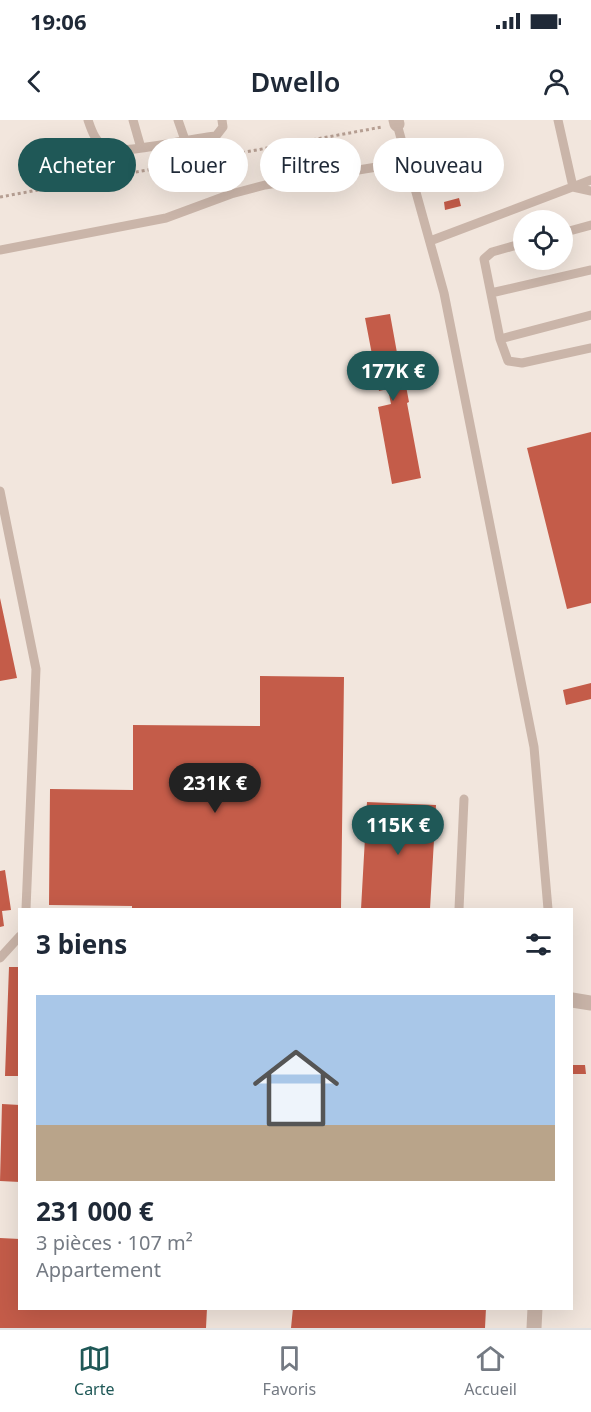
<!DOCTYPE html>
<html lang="fr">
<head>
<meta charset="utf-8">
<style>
	body { margin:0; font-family:"Noto Sans",sans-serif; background:#f2f2f3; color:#1f2937; height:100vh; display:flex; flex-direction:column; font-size:22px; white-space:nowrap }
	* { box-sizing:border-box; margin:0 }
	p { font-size:20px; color:#747a83 }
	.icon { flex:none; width:33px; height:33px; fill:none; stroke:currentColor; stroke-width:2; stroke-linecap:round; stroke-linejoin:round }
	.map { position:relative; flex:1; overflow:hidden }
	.sheet { position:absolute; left:18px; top:788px; width:555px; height:402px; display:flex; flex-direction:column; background:#fff; border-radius:0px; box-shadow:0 6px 24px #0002 }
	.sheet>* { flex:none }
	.top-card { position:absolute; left:18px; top:18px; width:555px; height:54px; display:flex; gap:12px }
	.fabs { position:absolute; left:513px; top:90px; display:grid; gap:12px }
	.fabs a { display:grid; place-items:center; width:60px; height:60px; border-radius:50%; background:#fff; box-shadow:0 6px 24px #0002; font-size:30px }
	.price { position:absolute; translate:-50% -51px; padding:0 14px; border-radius:21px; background:#1f5857; color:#fff; font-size:20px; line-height:39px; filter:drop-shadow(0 2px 3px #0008) }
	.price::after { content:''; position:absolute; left:50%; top:36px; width:18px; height:14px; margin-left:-9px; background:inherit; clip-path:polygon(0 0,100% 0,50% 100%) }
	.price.current { background:#222; color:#fff }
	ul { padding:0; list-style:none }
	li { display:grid; align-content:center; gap:12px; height:318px; padding:0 18px }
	li span { display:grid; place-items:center; height:186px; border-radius:0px; color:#555 }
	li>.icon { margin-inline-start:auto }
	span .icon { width:108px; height:108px; fill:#fffc; stroke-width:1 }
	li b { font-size:26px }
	h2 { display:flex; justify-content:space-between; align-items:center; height:72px; padding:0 18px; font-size:26px }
	.chip { padding:0 21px; border-radius:27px; background:#fff; box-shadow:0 6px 24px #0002; font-size:21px; line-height:54px }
	.chip.current { background:#1f5857; color:#fff }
	.status { display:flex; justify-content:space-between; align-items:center; height:42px; padding:0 30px; background:#fff; direction:ltr }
	.status svg { height:16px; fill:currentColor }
	header { display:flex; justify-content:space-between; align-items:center; height:78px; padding:0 18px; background:#fff; font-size:27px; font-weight:600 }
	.tabs { display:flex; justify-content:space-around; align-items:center; height:84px; border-top:2px solid #e0e1e3; background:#fff; font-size:16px; color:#747a83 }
	.tabs a { display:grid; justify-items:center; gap:3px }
	.tabs .current { color:#1f5857 }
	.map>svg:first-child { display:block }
	.building { fill:#c45c49 }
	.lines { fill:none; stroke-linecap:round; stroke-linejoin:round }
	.path { stroke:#b69f93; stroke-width:3; stroke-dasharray:3 3; stroke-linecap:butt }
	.lane { stroke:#cab5a9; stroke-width:9 }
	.street { stroke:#cab5a9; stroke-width:15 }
</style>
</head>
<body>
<div class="status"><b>19:06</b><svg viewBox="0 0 49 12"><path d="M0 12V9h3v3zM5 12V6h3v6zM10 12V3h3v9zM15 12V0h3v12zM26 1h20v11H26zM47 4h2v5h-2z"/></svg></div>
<header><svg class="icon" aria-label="back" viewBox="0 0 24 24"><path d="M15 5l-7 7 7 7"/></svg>Dwello<svg class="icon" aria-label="person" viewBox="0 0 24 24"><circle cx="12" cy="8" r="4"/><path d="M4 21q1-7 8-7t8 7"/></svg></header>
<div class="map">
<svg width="591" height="1208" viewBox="0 0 591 1208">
	<rect width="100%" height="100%" fill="#f2e6dd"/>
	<path class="building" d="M459,78L461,86L445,90L444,82Z
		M390,194L403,266H406L409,282L407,283L421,358L392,364L378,287L391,284L388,269L379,271L365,198Z
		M591,312V483L567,489L527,328Z
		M0,478L17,558L0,561Z
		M260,556L344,557L341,789H132V786L49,785L50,669L133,670V605L260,606Z
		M591,563V579L566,585L563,570Z
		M367,682L436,685L430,789H361Z
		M5,750L11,790L2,791L4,806L0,807V751Z
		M9,847H20V956H5Z
		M573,945H585L586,954H573Z
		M2,984L20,985V1062L0,1061Z
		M0,1118L20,1119V1188H207L206,1208H0Z
		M293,1188H486L485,1208H291Z"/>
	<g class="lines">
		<path class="path" d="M0,77L382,7"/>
		<path class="lane" d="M88,0C92,12 96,24 109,29C122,35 196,17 216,16L223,7L222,0
			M133,0L141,28
			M178,0L185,20
			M558,0L573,67L591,71
			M397,4L444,173L534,627L548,789
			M562,113L591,105
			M430,121L591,60
			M524,123L492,132L484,139L500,219L508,241L522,243L591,228
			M0,130L166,98L231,74L265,65L408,42
			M491,173L591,150
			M500,219L591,195
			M0,371L36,549L26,789
			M459,789L464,679
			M0,838L20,816"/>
		<path class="street" d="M396,0L397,4
			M572,880L591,883
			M534,1208L535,1188"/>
	</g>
</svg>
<div class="fabs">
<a><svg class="icon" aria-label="locate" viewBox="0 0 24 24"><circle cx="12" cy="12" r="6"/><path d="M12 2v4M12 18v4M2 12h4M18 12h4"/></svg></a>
</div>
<b class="price" style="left:393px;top:282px">177K €</b>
<b class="price current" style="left:215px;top:694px">231K €</b>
<b class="price" style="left:398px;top:736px">115K €</b>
<div class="top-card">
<a class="chip current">Acheter</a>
<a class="chip">Louer</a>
<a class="chip">Filtres</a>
<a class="chip">Nouveau</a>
</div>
<section class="sheet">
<h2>3 biens<svg class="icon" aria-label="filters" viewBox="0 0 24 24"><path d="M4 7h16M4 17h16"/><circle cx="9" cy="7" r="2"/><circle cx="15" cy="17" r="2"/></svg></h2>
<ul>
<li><span style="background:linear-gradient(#a9c7e8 70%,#b9a48a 0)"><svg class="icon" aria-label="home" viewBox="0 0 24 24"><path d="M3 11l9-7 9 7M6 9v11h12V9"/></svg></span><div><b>231 000 €</b><p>3 pièces · 107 m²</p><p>Appartement</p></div></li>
</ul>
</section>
</div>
<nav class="tabs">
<a class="current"><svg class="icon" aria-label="map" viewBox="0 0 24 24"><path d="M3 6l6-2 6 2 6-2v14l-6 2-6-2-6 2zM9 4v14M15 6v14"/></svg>Carte</a>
<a><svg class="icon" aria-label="saved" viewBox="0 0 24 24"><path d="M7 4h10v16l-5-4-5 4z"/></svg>Favoris</a>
<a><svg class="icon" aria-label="home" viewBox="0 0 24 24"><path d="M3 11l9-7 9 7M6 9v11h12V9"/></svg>Accueil</a>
</nav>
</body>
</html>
